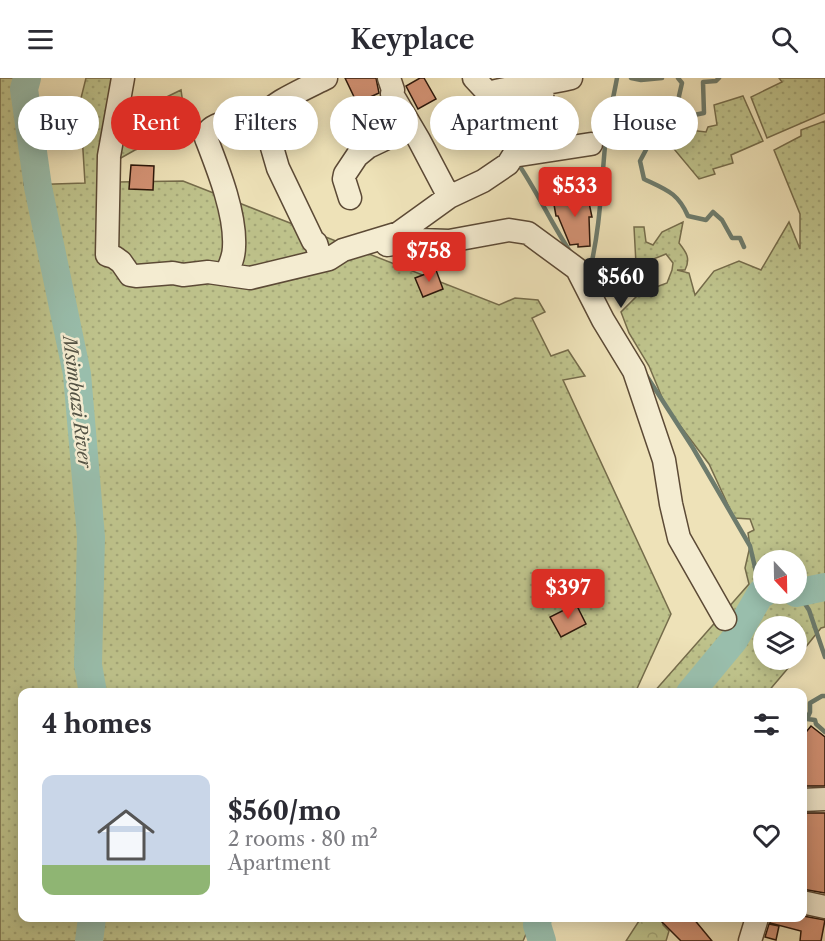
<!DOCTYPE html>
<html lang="en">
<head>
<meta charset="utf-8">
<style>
	body { margin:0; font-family:"Libre Caslon Text",serif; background:#f7f7f7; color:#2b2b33; height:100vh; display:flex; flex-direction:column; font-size:22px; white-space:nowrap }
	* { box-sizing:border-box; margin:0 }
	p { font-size:20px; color:#7c7c81 }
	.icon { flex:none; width:33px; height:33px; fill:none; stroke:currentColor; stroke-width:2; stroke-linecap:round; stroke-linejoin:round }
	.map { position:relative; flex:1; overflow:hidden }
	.details { position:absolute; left:18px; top:610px; width:789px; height:234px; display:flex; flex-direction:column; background:#fff; border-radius:12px; box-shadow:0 3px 15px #0003 }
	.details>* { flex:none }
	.banner { position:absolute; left:18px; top:18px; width:789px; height:54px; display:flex; gap:12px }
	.needle { width:39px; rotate:158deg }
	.controls { position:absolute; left:753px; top:472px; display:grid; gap:12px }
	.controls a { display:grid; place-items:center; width:54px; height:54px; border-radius:50%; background:#fff; box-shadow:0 3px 15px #0003; font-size:30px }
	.price { position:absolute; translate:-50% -51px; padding:0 14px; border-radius:6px; background:#d93025; color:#fff; font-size:20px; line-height:39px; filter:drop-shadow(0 2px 3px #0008) }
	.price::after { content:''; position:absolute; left:50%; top:36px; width:18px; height:14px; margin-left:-9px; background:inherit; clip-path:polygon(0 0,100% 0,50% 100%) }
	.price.active { background:#222; color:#fff }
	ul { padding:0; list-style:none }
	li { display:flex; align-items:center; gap:18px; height:150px; padding:0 24px }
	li+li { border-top:2px solid #e1e1e2 }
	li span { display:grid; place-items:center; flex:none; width:168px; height:120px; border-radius:12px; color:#555 }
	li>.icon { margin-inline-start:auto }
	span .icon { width:72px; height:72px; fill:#fffc; stroke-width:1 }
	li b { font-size:26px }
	h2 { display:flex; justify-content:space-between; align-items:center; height:72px; padding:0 24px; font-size:26px }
	.pill { padding:0 21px; border-radius:27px; background:#fff; box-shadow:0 3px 15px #0003; font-size:21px; line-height:54px }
	.pill.active { background:#d93025; color:#fff }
	header { display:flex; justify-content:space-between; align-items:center; height:78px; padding:0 24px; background:#fff; font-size:27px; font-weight:600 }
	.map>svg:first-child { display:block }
	.grass { fill:url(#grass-dots); stroke:#756c4b; stroke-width:1.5; fill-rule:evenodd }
	.forest { fill:url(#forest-crowns); stroke:#756c4b; stroke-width:1.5 }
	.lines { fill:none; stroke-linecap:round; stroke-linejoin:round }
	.stream { stroke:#6d7b6c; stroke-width:4.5 }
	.river { stroke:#99beac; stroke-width:28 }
	.building { fill:#d29173; stroke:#2c170b; stroke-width:1.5 }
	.minor-casing { stroke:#5c4a36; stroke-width:25 }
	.minor { stroke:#f4ecd1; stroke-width:22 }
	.labels { text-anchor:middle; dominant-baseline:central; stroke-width:5; stroke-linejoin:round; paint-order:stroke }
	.water-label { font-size:18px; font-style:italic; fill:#525143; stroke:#f4ecd1 }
</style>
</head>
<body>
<header><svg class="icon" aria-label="menu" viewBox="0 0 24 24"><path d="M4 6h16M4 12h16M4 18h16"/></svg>Keyplace<svg class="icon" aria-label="search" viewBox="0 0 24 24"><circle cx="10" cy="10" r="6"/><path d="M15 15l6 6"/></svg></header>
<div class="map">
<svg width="825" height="863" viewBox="0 0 825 863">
	<defs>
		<pattern id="grass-dots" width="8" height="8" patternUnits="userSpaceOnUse" patternTransform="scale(1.5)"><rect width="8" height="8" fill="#bec28b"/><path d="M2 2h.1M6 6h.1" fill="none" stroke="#a3a677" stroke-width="1.8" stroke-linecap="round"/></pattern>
		<pattern id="forest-crowns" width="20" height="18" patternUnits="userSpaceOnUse" patternTransform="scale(1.5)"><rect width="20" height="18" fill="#bec28b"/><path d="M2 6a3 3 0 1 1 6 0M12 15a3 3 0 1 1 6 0" fill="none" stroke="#a3a677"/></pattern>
	</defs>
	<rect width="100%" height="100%" fill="#eee2b8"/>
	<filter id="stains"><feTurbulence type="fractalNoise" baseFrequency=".00333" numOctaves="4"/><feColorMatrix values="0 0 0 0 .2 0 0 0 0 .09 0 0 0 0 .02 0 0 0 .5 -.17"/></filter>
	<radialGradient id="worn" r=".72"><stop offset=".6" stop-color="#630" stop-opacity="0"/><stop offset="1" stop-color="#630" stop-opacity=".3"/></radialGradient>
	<path class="grass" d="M0,0H22L24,107L85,105L80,24L86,0H124V28L142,31L181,12L187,54L135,72L119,81L117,104L183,103L499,227L515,220L538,222L545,234L532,240L551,278L568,272L585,298L563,302L671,536L635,615H22V840H533L523,863H0Z
		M779,0H825V35L767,60L751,19L782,4Z
		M743,18L763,63L731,77L733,85L713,91L715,96L699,101L674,71L679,61L680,51L706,54L708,49L717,47L714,27Z
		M825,43V549L821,550L797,580L796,549H764V582H795L767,615H653L749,506L745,490L750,468L748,455L754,452L750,441L734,440L709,386L666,329L649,288L629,255L621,234L640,215L667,205L672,192L673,185L666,176L641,186H636L634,149H644L646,164L653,167L662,154L683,144L679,165C686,174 691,180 685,192H677L689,195L695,217L714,193L739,183L761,192L789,144L800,171V136L774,72L801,58V52ZM764,483H796V516H764Z"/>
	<path class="forest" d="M637,840H662L663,847L669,853L666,863H626L639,843Z"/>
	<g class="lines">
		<path class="stream" d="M631,0L641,2L662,0
			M678,0L682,5L679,18L678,54L668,60L649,59L648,68L640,83L644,101C667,112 678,115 688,138L706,142L713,134L722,142L732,160H740L744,169
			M478,20L509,72
			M679,40L704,35L703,4L716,3L719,0
			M517,84C537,113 551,145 571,175
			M589,196C600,152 601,112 605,68C607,45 613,22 617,0
			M646,297L693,370L750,468L761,515
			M798,515L809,532L825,579
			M825,618H822L810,625V634L807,641L815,642L816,646L825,654"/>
		<path class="river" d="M27,0L24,11L38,109L77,296L91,459L88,587L93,615
			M796,515L825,509
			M690,615L734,562L761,515H764
			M538,840L537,847L542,863
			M89,863L92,840"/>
	</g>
	<path class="building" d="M345,0H376L379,15L357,25Z
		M420,0H424L436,21L418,31L406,8Z
		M131,87L154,88L153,112L129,111Z
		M587,115L592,139H589L590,168L578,169V166L570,167L558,138H556L553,121Z
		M436,192L443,211L423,219L415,200Z
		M576,526L586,546L561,559L550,539Z
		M811,648L825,659V708H802V659Z
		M802,735H825V815L802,811Z
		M803,838L825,842L821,863H800L801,853L770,845V840H803Z
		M658,840H693L712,863H681Z
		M769,846L779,848L776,862L765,859Z"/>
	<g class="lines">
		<g class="minor-casing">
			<path id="minor" d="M123,0L109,78L107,177L114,179L121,184L130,197L136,198L173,195L183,197L208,194L250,200L329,181L343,172L399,155L449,119L483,103L508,86L513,78L591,66
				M389,0L393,12L392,16L419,62L449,119
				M474,0L488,15C516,7 543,7 571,0
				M262,35L278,90L313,163L316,165L321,182
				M519,76L518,60C540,39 541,37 543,7
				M350,120L344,101L345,96L357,78L368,69L389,59L409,45
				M387,167L420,162L449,163L509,152L528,155L577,191L603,242L634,293L664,382L671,426L679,460L725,541
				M226,196C230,187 234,179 234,169C236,136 218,91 206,60C207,43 241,42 255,39C265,36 274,27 283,22C297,14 312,7 326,0
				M802,722L825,721
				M802,824L825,829
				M750,863L757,840"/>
		</g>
		<use href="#minor" class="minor"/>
	</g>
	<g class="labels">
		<g class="water-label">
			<text transform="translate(77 324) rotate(83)">Msimbazi River</text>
		</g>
	</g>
	<rect width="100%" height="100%" filter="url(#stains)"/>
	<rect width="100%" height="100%" fill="url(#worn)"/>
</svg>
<div class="controls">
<a><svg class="needle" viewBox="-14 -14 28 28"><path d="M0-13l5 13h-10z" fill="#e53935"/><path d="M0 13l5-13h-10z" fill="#7c7c81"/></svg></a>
<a><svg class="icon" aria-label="layers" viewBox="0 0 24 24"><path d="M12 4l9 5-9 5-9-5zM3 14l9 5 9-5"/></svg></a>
</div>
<b class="price" style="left:575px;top:140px">$533</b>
<b class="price" style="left:429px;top:205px">$758</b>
<b class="price active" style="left:621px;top:231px">$560</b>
<b class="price" style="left:568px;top:542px">$397</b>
<div class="banner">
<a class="pill">Buy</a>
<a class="pill active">Rent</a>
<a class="pill">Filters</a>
<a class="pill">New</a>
<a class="pill">Apartment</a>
<a class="pill">House</a>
</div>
<section class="details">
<h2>4 homes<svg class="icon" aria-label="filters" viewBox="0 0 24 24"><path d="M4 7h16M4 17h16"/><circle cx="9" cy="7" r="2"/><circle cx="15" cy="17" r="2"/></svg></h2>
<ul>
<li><span style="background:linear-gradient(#c9d6e8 75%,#8fb573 0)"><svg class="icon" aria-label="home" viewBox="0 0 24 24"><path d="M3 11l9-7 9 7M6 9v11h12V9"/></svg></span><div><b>$560/mo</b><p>2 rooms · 80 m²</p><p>Apartment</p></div><svg class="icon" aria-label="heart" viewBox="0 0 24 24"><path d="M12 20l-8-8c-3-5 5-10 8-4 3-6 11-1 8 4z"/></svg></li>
</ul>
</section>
</div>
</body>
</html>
